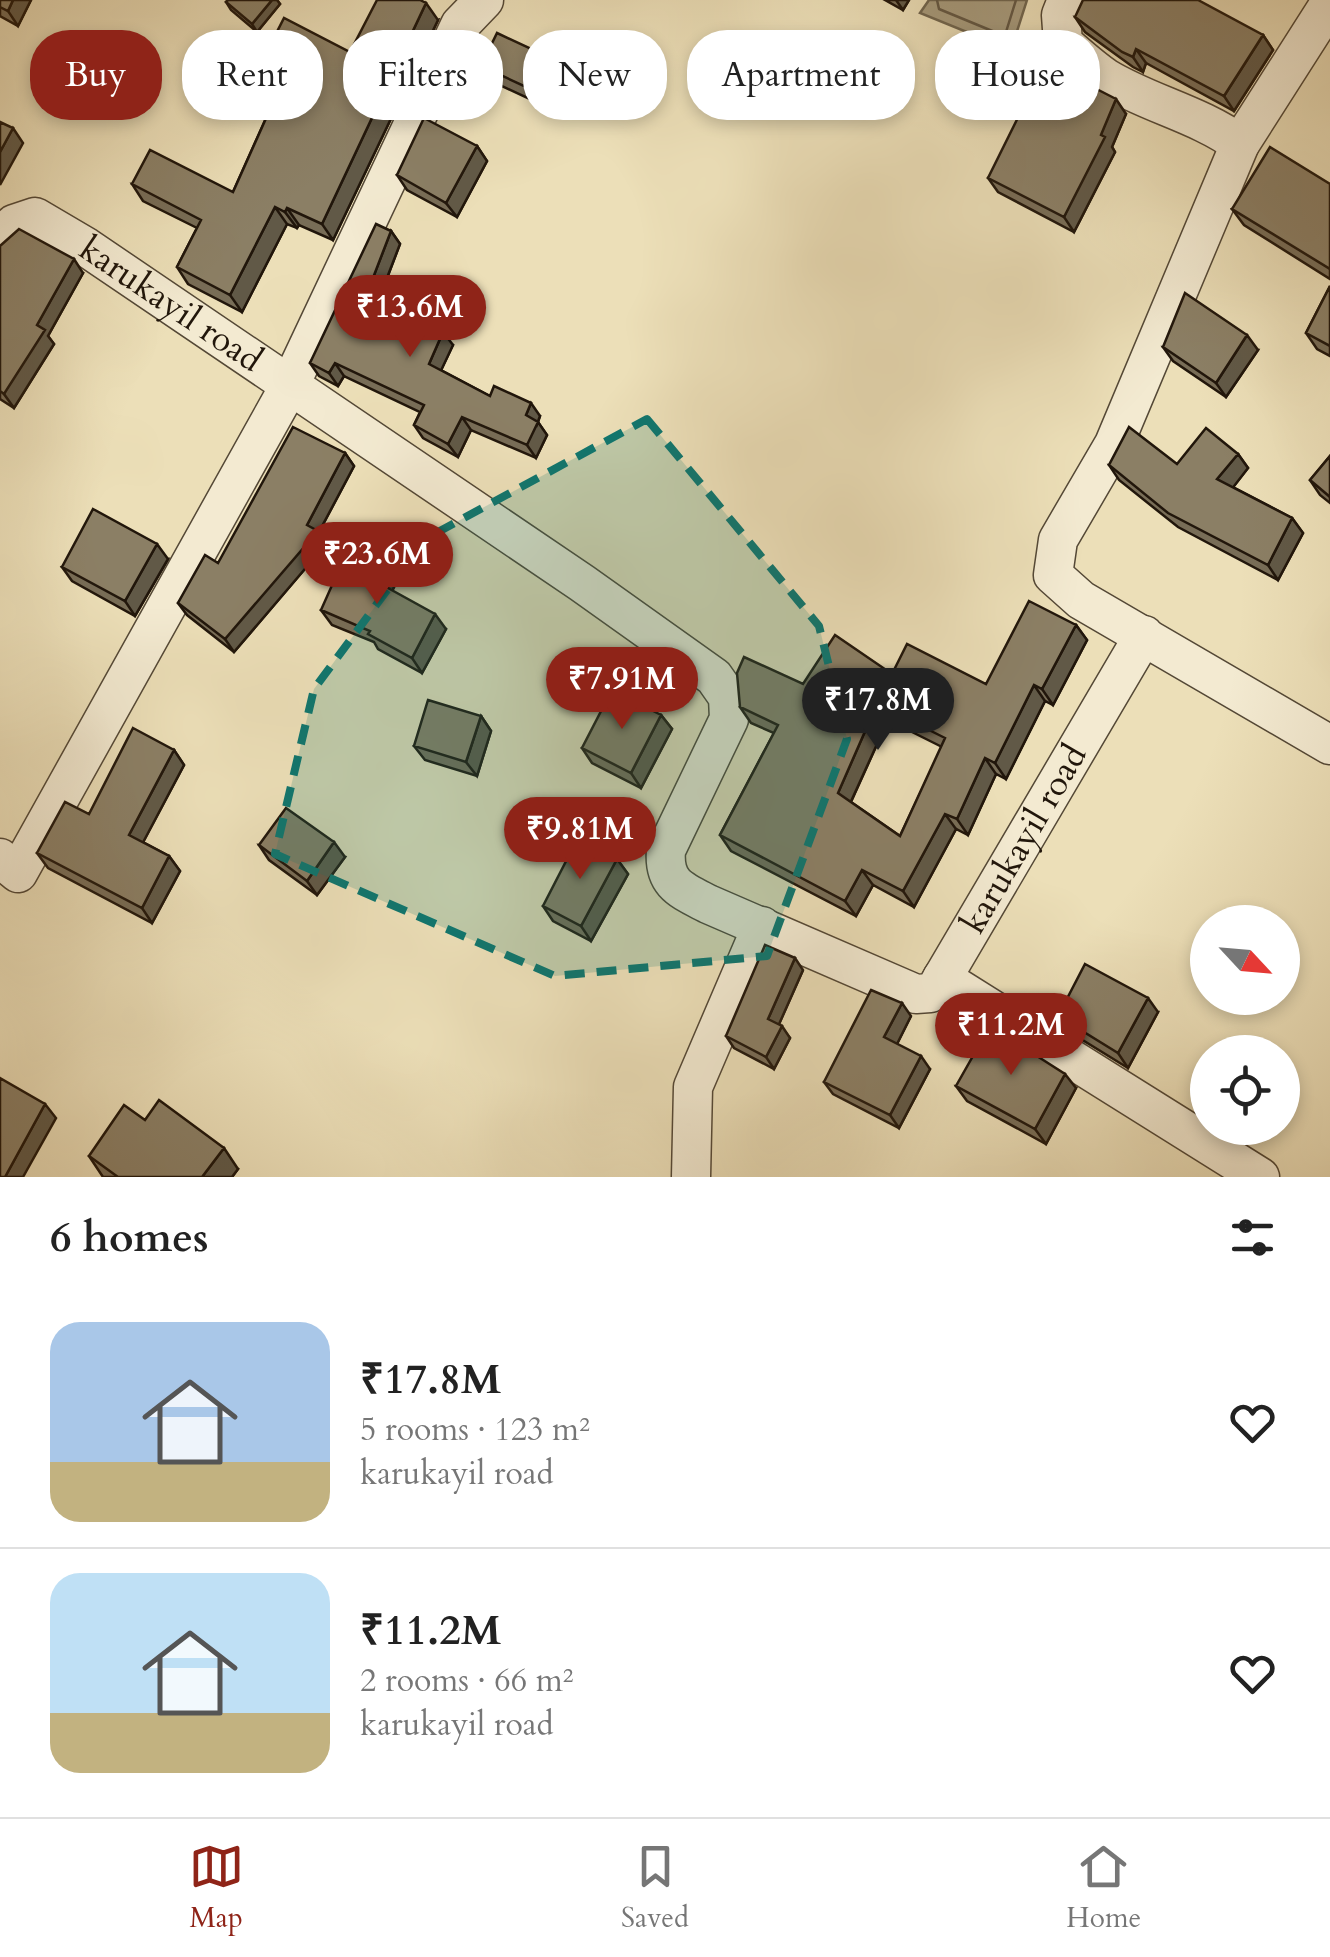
<!DOCTYPE html>
<html lang="en">
<head>
<meta charset="utf-8">
<style>
	body { margin:0; font-family:Cardo,serif; background:#f2f2f2; color:#222; height:100vh; display:flex; flex-direction:column; font-size:38px; white-space:nowrap }
	* { box-sizing:border-box; margin:0 }
	p { font-size:32px; color:#767676 }
	.icon { flex:none; width:55px; height:55px; fill:none; stroke:currentColor; stroke-width:2; stroke-linecap:round; stroke-linejoin:round }
	.map { position:relative; height:1177px; overflow:hidden }
	.side { display:flex; flex-direction:column; background:#fff; flex:1 }
	.side>* { flex:none }
	.hud { position:absolute; left:30px; top:30px; width:1270px; height:90px; display:flex; gap:20px }
	.needle { width:65px; rotate:116deg }
	.buttons { position:absolute; left:1190px; top:905px; display:grid; gap:20px }
	.buttons a { display:grid; place-items:center; width:110px; height:110px; border-radius:50%; background:#fff; box-shadow:0 5px 15px #0003; font-size:50px }
	.price { position:absolute; translate:-50% -85px; padding:0 22px; border-radius:35px; background:#8f2418; color:#fff; font-size:32px; line-height:65px; filter:drop-shadow(0 2px 5px #0008) }
	.price::after { content:''; position:absolute; left:50%; top:60px; width:30px; height:22px; margin-left:-15px; background:inherit; clip-path:polygon(0 0,100% 0,50% 100%) }
	.price.current { background:#222; color:#fff }
	ul { padding:0; list-style:none }
	li { display:flex; align-items:center; gap:30px; height:250px; padding:0 50px }
	li+li { border-top:2px solid #e0e0e0 }
	li span { display:grid; place-items:center; flex:none; width:280px; height:200px; border-radius:30px; color:#555 }
	li>.icon { margin-inline-start:auto }
	span .icon { width:120px; height:120px; fill:#fffc; stroke-width:1 }
	li b { font-size:42px }
	h2 { display:flex; justify-content:space-between; align-items:center; height:120px; padding:0 50px; font-size:42px }
	.chip { padding:0 35px; border-radius:40px; background:#fff; box-shadow:0 5px 15px #0003; font-size:35px; line-height:90px }
	.chip.current { background:#8f2418; color:#fff }
	.menu { display:flex; justify-content:space-around; align-items:center; height:140px; border-top:2px solid #e0e0e0; background:#fff; font-size:28px; color:#767676 }
	.menu a { display:grid; justify-items:center; gap:5px }
	.menu .current { color:#8f2418 }
	.map>svg:first-child { display:block }
	.water { fill:#a79b7d; stroke:#71664f; stroke-width:2.5 }
	.lines { fill:none; stroke-linecap:round; stroke-linejoin:round }
	.shore { stroke:#645844; stroke-width:2.5 }
	.street-casing { stroke:#544836; stroke-width:41 }
	.street { stroke:#f3ead1; stroke-width:38 }
	.wall { fill:#786d57; stroke:#21160b; stroke-width:2.5; fill-rule:evenodd }
	.shaded-wall { fill:#615947; stroke:#21160b; stroke-width:2.5 }
	.building { fill:#8b7f65; stroke:#21160b; stroke-width:2.5; fill-rule:evenodd }
	.marked { fill:#0f766e; fill-opacity:0.2; stroke:#0f766e; stroke-width:8; stroke-dasharray:20 12; stroke-linejoin:round }
	.labels { text-anchor:middle; dominant-baseline:central; stroke-width:10; stroke-linejoin:round; paint-order:stroke }
	.street-label { font-size:35px; fill:#21160b; stroke:#f3ead1 }
</style>
</head>
<body>
<div class="map">
<svg width="1330" height="1177" viewBox="0 0 1330 1177">
	<rect width="100%" height="100%" fill="#ecdfb8"/>
	<filter id="stains"><feTurbulence type="fractalNoise" baseFrequency=".002" numOctaves="4"/><feColorMatrix values="0 0 0 0 .2 0 0 0 0 .09 0 0 0 0 .02 0 0 0 .5 -.17"/></filter>
	<radialGradient id="worn" r=".72"><stop offset=".6" stop-color="#630" stop-opacity="0"/><stop offset="1" stop-color="#630" stop-opacity=".3"/></radialGradient>
	<path class="water" d="M929,0H1027L1011,50L920,13Z"/>
	<g class="lines">
		<path class="shore" d="M937,0L939,9L1002,35L1006,32L1016,0"/>
		<g class="street-casing">
			<g id="street">
				<path d="M1067,0L1061,15L1063,43C1076,54 1091,68 1106,78C1149,104 1199,114 1240,144"/>
				<path d="M1330,3L1240,144L1114,444L1058,540L1053,575L1081,600L1330,745"/>
				<path id="s1" d="M0,240L14,224L35,217L86,247L582,583L714,677L728,697L729,719L666,850C663,884 681,890 708,904L916,994L930,993L937,987L1144,635"/>
				<path d="M0,858L18,873L290,385L460,25L484,0"/>
				<path d="M942,978L1260,1177"/>
				<path d="M691,1177L693,1087L762,926"/>
			</g>
		</g>
		<use href="#street" class="street"/>
	</g>
	<path class="wall" d="M0,0H31L18,26L0,16Z
		M228,0H277L280,4L257,32L231,10L226,2Z
		M885,0H909L903,10Z
		M1075,17L1263,35L1273,50L1234,111L1146,63L1143,72L1133,67L1085,32Z
		M438,20L333,240L299,225L297,228L287,224L242,312L188,284L177,267L197,228L143,201L132,184L233,192L276,96L267,92L255,75L350,52Z
		M566,65L576,79L560,113L491,81L481,66Z
		M1083,82L1126,114L1112,147L1115,152L1074,232L998,192L988,178Z
		M477,146L487,161L457,217L407,190L397,175Z
		M1330,184V279L1244,225L1232,209Z
		M391,231L400,244L378,302L453,345L441,370L490,396L540,416L538,422L547,435L536,458L471,430L458,457L423,438L414,425L420,412L344,376L338,386L319,376L310,363Z
		M0,246L83,273L48,336L54,344L14,408L0,399Z
		M1330,286V356L1317,349L1306,333Z
		M1163,347L1258,350L1226,397L1173,361Z
		M345,453L354,466L319,532L327,543L234,652L187,615L178,603L218,563Z
		M1238,454L1248,468L1233,487L1292,518L1303,533L1278,580L1178,527L1119,480L1109,465L1177,464Z
		M1330,456V503L1320,495L1310,480Z
		M168,559L135,616L72,581L62,567Z
		M384,572L394,587L392,591L446,629L422,673L378,649L374,642L332,625L321,610Z
		M1076,625L1087,640L1053,705L1045,701L1006,779L996,774L968,835L956,829L914,907L873,885L856,916L731,851L720,835L774,733L751,723L740,707L803,684L892,674L986,684ZM888,720L942,747L900,836L851,802Z
		M661,715L672,729L641,788L592,763L582,748Z
		M481,716L491,731L477,776L425,760L414,746Z
		M174,750L184,765L143,842L169,856L180,871L152,923L48,868L37,853Z
		M259,845L345,857L317,895L269,860Z
		M617,859L628,874L591,941L553,921L543,906Z
		M803,970L779,1024L790,1038L774,1069L734,1048L726,1036Z
		M1158,1012L1128,1068L1068,1031L1058,1016Z
		M911,1016L897,1044L930,1069L899,1128L833,1094L824,1082Z
		M956,1086L1076,1088L1046,1144L967,1101Z
		M145,1120L238,1169L232,1177H103L89,1156Z"/>
	<path class="shaded-wall" d="M13,0H31L18,26L8,11Z
		M272,0H277L280,4L257,32L252,24Z
		M896,0H909L903,10Z
		M426,3L438,20L333,240L322,224Z
		M1263,35L1273,50L1234,111L1224,96Z
		M1136,49L1146,63L1143,72L1133,57Z
		M566,65L576,79L560,113L550,98Z
		M1116,99L1126,114L1112,147L1115,152L1074,232L1064,217Z
		M13,128L23,143L0,185V152Z
		M477,146L487,161L457,217L446,203Z
		M275,207L287,224L242,312L230,295Z
		M287,208L299,225L297,228L285,212Z
		M391,231L400,244L375,309L366,296Z
		M74,259L83,273L48,336L54,344L14,408L4,394L37,325Z
		M443,332L453,345L438,377L429,364Z
		M1247,335L1258,350L1226,397L1216,383Z
		M335,363L344,376L338,386L329,373Z
		M531,403L540,416L536,427L538,422L547,435L536,458L527,445L526,415Z
		M462,417L471,430L458,457L448,444Z
		M345,453L354,466L319,532L327,543L234,652L225,639L307,525Z
		M1238,454L1248,468L1228,494L1217,479Z
		M1292,518L1303,533L1278,580L1268,565Z
		M157,544L168,559L135,616L125,601Z
		M384,572L394,587L389,598L379,583Z
		M435,614L446,629L422,673L412,658Z
		M1076,625L1087,640L1053,705L1042,689Z
		M1034,685L1045,701L1006,779L995,763Z
		M877,704L888,720L848,808L838,793Z
		M661,715L672,729L641,788L631,773Z
		M481,716L491,731L477,776L466,762Z
		M174,750L184,765L139,850L129,835Z
		M985,758L996,774L968,835L957,819Z
		M945,814L956,829L914,907L903,891Z
		M334,842L345,857L317,895L307,881Z
		M169,856L180,871L152,923L142,908Z
		M617,859L628,874L591,941L581,926Z
		M862,870L873,885L856,916L845,901Z
		M795,958L803,970L776,1031L768,1019Z
		M1148,998L1158,1012L1128,1068L1118,1053Z
		M902,1003L911,1016L894,1050L884,1037Z
		M782,1026L790,1038L774,1069L766,1057Z
		M921,1056L930,1069L899,1128L890,1115Z
		M1065,1074L1076,1088L1046,1144L1035,1129Z
		M45,1104L56,1118L23,1177H5Z
		M224,1148L238,1169L232,1177H202Z"/>
	<path class="building" d="M0,0H13L8,11L0,7Z
		M228,0H272L252,24L226,2Z
		M377,0H420L426,3L322,224L287,208L285,212L275,207L230,295L177,267L201,220L132,184L150,150L233,192L280,87L255,75L284,18L350,52Z
		M1083,0H1198L1263,35L1224,96L1136,49L1133,57L1122,52L1075,17Z
		M497,33L566,65L550,98L481,66Z
		M1049,55L1083,82L1116,99L1101,135L1105,137L1064,217L988,178Z
		M424,118L477,146L446,203L397,175Z
		M0,122L13,128L0,152Z
		M1270,147L1330,184V269L1232,209Z
		M376,224L391,231L366,296L443,332L429,364L490,396L494,386L531,403L526,415L538,422L527,445L462,417L448,444L414,425L424,405L335,363L329,373L310,363Z
		M19,229L74,259L37,325L45,330L4,394L0,391V246Z
		M1330,286V346L1306,333Z
		M1185,293L1247,335L1216,383L1163,347Z
		M293,427L345,453L307,525L318,531L225,639L178,603L205,555L218,563Z
		M1129,427L1177,464L1206,428L1238,454L1217,479L1292,518L1268,565L1168,513L1109,465Z
		M1330,456V497L1310,480Z
		M93,509L157,544L125,601L62,567Z
		M345,556L384,572L379,583L435,614L412,658L368,634L370,631L321,610Z
		M1029,601L1076,625L1042,689L1034,685L995,763L985,758L957,819L945,814L903,891L862,870L845,901L720,835L778,725L740,707L737,673L744,657L803,684L835,635L892,674L907,644L986,684ZM877,704L945,738L900,836L838,793Z
		M612,690L661,715L631,773L582,748Z
		M428,700L481,716L466,762L414,746Z
		M133,728L174,750L129,835L169,856L142,908L37,853L65,802L89,814Z
		M286,808L334,842L307,881L259,845Z
		M578,838L617,859L581,926L543,906Z
		M765,945L795,958L768,1019L782,1026L766,1057L726,1036Z
		M1085,964L1148,998L1118,1053L1058,1016Z
		M871,990L902,1003L884,1037L921,1056L890,1115L824,1082Z
		M990,1026L1065,1074L1035,1129L956,1086Z
		M0,1078L45,1104L5,1177H0Z
		M159,1100L224,1148L202,1177H118L89,1156L124,1105L145,1120Z"/>
	<path class="marked" d="M647,419L819,626L847,739L767,956L555,976L275,854L314,689L425,539Z"/>
	<g class="labels">
		<g class="street-label">
			<text stroke="none"><textPath href="#s1" startOffset="205">karukayil road</textPath></text>
			<text stroke="none"><textPath href="#s1" startOffset="1552">karukayil road</textPath></text>
		</g>
	</g>
	<rect width="100%" height="100%" filter="url(#stains)"/>
	<rect width="100%" height="100%" fill="url(#worn)"/>
</svg>
<div class="buttons">
<a><svg class="needle" viewBox="-14 -14 28 28"><path d="M0-13l5 13h-10z" fill="#e53935"/><path d="M0 13l5-13h-10z" fill="#767676"/></svg></a>
<a><svg class="icon" aria-label="locate" viewBox="0 0 24 24"><circle cx="12" cy="12" r="6"/><path d="M12 2v4M12 18v4M2 12h4M18 12h4"/></svg></a>
</div>
<b class="price" style="left:410px;top:360px">₹13.6M</b>
<b class="price" style="left:377px;top:607px">₹23.6M</b>
<b class="price" style="left:622px;top:732px">₹7.91M</b>
<b class="price current" style="left:878px;top:753px">₹17.8M</b>
<b class="price" style="left:580px;top:882px">₹9.81M</b>
<b class="price" style="left:1011px;top:1078px">₹11.2M</b>
<div class="hud">
<a class="chip current">Buy</a>
<a class="chip">Rent</a>
<a class="chip">Filters</a>
<a class="chip">New</a>
<a class="chip">Apartment</a>
<a class="chip">House</a>
</div>
</div>
<section class="side">
<h2>6 homes<svg class="icon" aria-label="filters" viewBox="0 0 24 24"><path d="M4 7h16M4 17h16"/><circle cx="9" cy="7" r="2"/><circle cx="15" cy="17" r="2"/></svg></h2>
<ul>
<li><span style="background:linear-gradient(#a9c7e8 70%,#c2b280 0)"><svg class="icon" aria-label="home" viewBox="0 0 24 24"><path d="M3 11l9-7 9 7M6 9v11h12V9"/></svg></span><div><b>₹17.8M</b><p>5 rooms · 123 m²</p><p>karukayil road</p></div><svg class="icon" aria-label="heart" viewBox="0 0 24 24"><path d="M12 20l-8-8c-3-5 5-10 8-4 3-6 11-1 8 4z"/></svg></li>
<li><span style="background:linear-gradient(#bfe0f5 70%,#c2b280 0)"><svg class="icon" aria-label="home" viewBox="0 0 24 24"><path d="M3 11l9-7 9 7M6 9v11h12V9"/></svg></span><div><b>₹11.2M</b><p>2 rooms · 66 m²</p><p>karukayil road</p></div><svg class="icon" aria-label="heart" viewBox="0 0 24 24"><path d="M12 20l-8-8c-3-5 5-10 8-4 3-6 11-1 8 4z"/></svg></li>
</ul>
</section>
<nav class="menu">
<a class="current"><svg class="icon" aria-label="map" viewBox="0 0 24 24"><path d="M3 6l6-2 6 2 6-2v14l-6 2-6-2-6 2zM9 4v14M15 6v14"/></svg>Map</a>
<a><svg class="icon" aria-label="saved" viewBox="0 0 24 24"><path d="M7 4h10v16l-5-4-5 4z"/></svg>Saved</a>
<a><svg class="icon" aria-label="home" viewBox="0 0 24 24"><path d="M3 11l9-7 9 7M6 9v11h12V9"/></svg>Home</a>
</nav>
</body>
</html>
